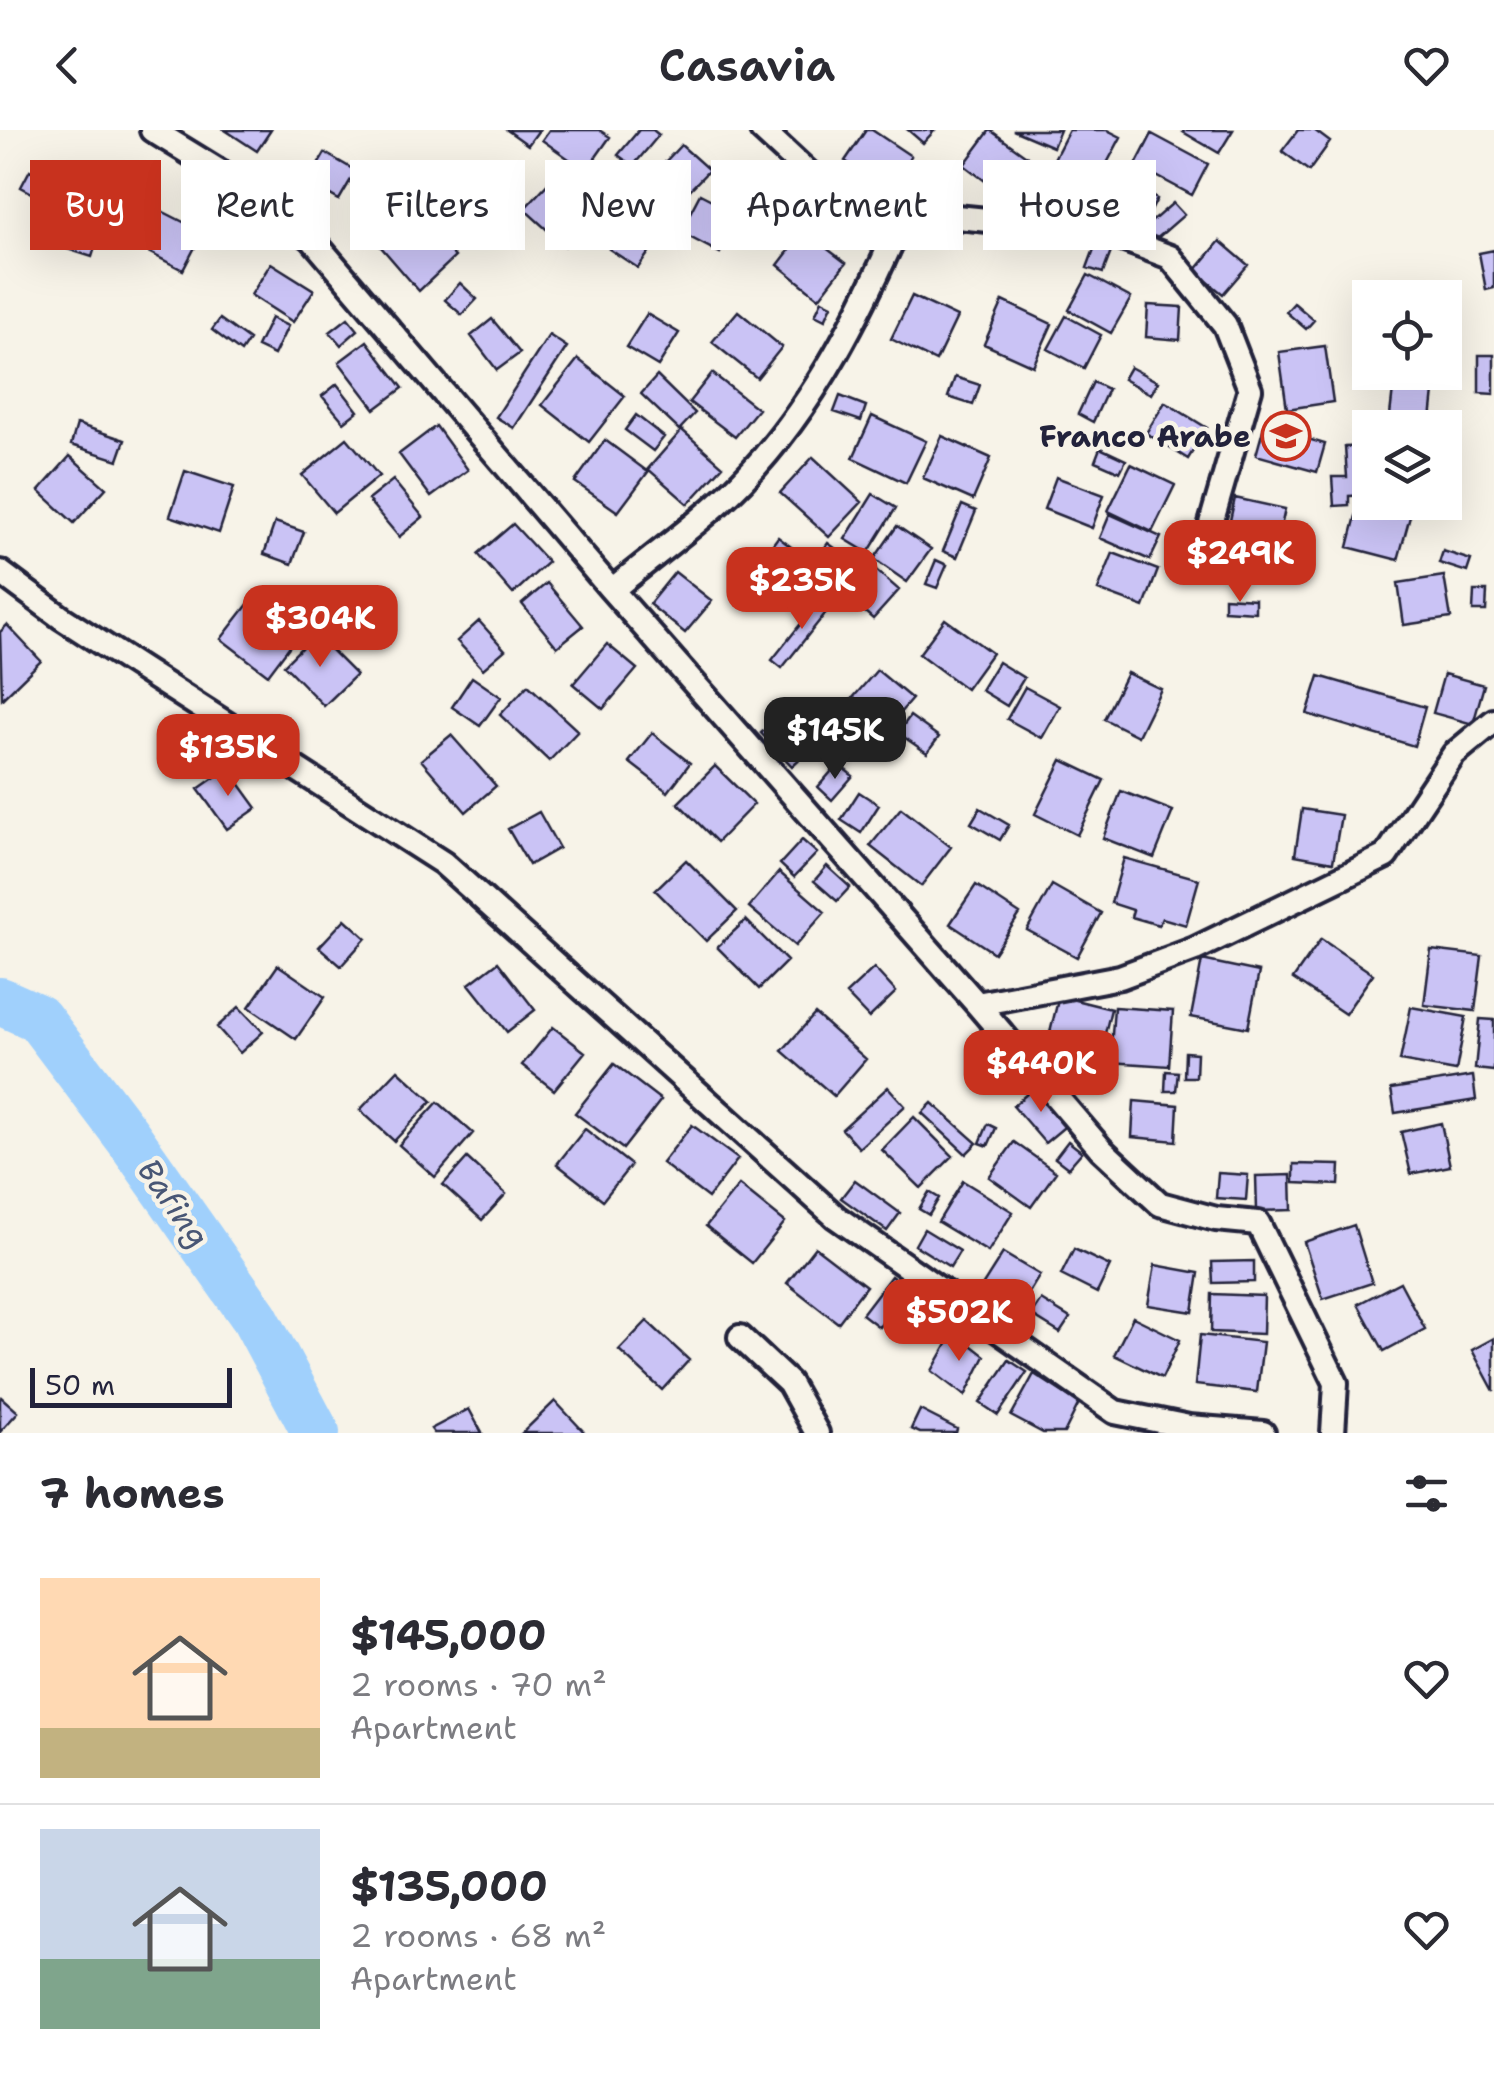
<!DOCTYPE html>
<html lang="en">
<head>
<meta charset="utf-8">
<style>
	body { margin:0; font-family:"Shantell Sans",sans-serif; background:#f7f7f7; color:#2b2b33; height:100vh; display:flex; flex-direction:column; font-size:38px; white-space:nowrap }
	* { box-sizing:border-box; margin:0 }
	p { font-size:32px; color:#7c7c81 }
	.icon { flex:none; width:55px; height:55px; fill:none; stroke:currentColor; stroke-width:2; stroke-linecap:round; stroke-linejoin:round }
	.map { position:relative; height:1303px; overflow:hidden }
	.sheet { display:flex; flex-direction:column; background:#fff; flex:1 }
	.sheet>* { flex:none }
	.guide { position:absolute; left:30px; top:30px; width:1435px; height:90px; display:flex; gap:20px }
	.fabs { position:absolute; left:1352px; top:150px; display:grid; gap:20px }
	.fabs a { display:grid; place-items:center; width:110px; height:110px; border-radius:0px; background:#fff; box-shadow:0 10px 40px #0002; font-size:50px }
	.scale { position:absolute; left:30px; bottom:25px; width:202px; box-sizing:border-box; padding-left:10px; border:5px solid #22223b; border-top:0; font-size:28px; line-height:35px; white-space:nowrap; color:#22223b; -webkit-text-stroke:8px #f7f3e8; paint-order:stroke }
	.price { position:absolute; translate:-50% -85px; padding:0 22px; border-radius:20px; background:#c8321e; color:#fff; font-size:32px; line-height:65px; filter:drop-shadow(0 2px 5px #0008) }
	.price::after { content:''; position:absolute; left:50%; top:60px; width:30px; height:22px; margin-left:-15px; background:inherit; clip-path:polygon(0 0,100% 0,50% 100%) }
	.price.active { background:#222; color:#fff }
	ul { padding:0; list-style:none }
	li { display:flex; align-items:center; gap:30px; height:250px; padding:0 40px }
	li+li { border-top:2px solid #e1e1e2 }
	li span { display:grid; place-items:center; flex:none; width:280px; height:200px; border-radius:0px; color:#555 }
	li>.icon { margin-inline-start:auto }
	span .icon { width:120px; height:120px; fill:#fffc; stroke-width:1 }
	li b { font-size:42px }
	h2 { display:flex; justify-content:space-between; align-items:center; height:120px; padding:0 40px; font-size:42px }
	.pill { padding:0 35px; border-radius:0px; background:#fff; box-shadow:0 10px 40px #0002; font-size:35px; line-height:90px }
	.pill.active { background:#c8321e; color:#fff }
	header { display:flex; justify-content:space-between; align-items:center; height:130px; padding:0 40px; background:#fff; font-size:45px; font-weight:600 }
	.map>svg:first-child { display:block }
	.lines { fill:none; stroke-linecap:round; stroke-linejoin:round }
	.river { stroke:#a0d0fc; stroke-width:48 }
	.building { fill:#cac3f5; stroke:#22223b; stroke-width:2.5 }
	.minor-casing { stroke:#22223b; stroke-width:30 }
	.minor { stroke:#f7f3e8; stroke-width:22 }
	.labels { text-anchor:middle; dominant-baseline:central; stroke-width:9; stroke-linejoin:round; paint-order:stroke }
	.poi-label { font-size:30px; font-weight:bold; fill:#22223b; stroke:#f7f3e8; text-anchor:end }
	.water-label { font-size:32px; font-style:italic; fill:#485675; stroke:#f7f3e8 }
</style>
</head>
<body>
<header><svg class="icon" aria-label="back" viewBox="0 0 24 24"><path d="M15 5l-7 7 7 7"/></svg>Casavia<svg class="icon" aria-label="heart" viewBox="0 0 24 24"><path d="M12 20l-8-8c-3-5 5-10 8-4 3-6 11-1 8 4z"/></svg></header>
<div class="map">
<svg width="1494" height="1303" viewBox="0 0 1494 1303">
	<rect width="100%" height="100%" fill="#f7f3e8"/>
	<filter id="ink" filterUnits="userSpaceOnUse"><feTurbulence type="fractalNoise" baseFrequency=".01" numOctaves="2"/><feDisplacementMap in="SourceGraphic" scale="20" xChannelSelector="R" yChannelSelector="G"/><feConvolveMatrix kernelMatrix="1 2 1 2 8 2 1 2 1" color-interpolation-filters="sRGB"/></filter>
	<g filter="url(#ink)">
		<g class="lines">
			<path class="river" d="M0,871L38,888L128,1007L255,1188L316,1303"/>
		</g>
		<path class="building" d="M225,0H271L257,21Z
			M507,0H539L528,15Z
			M549,0H599L610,7L586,41L542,10Z
			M639,0H653L659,5L633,36L618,25Z
			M866,0H872L911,26L888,60L845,31Z
			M908,0H935L923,13Z
			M990,0L1036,33L1009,69L964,35Z
			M1013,0H1060L1053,17Z
			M1069,0H1107L1121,7L1097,52L1054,29Z
			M1184,0H1233L1219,23L1183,2Z
			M1298,0H1314L1330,12L1309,41L1282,21Z
			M1152,4L1208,34L1192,65L1136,35Z
			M681,15L709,40L679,71L652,46Z
			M325,23L356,41L339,70L308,52Z
			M916,32L946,50L938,63L909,45Z
			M102,34L146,68L113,109L69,75Z
			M30,40L67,60L58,77L21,57Z
			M1063,40L1080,54L1050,89L1033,74Z
			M554,47L595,83L565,116L524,79Z
			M1119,50L1157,69L1148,87L1110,67Z
			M700,64L741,85L720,123L680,102Z
			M146,73L203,102L183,140L127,111Z
			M1173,73L1184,85L1154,111L1143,99Z
			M410,77L455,127L419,161L375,110Z
			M630,88L659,108L638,138L609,119Z
			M48,95L97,111L92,127L42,111Z
			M804,101L846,133L819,168L778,135Z
			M1098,108L1114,114L1103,143L1087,138Z
			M1220,111L1248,135L1223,164L1195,141Z
			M1494,120V158L1486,160L1479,123Z
			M271,133L314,160L293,192L251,165Z
			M1088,145L1131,168L1111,203L1069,180Z
			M460,153L477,169L462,185L445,170Z
			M912,166L957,187L936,231L891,209Z
			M822,170L832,175L825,190L815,185Z
			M1003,171L1052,194L1033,236L984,214Z
			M1294,173L1314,190L1306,199L1286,182Z
			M1148,175L1182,177L1180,210L1146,207Z
			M738,181L782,217L757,248L712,212Z
			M647,184L679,203L658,236L626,217Z
			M1066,186L1101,205L1084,238L1048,219Z
			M271,188L288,196L274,225L257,217Z
			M348,188L358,200L341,215L330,202Z
			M220,189L249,210L241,222L212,200Z
			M492,189L520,223L497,240L471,206Z
			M549,205L567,217L514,298L496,287Z
			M367,211L403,258L375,279L339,232Z
			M1325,216L1333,272L1287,279L1279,222Z
			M1479,225H1494V264L1479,263Z
			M578,229L625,266L589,312L542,275Z
			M1130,237L1158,252L1151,264L1123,249Z
			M1395,242H1436L1431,290L1390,285Z
			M712,243L758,279L735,307L689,272Z
			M657,246L695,283L679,300L641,264Z
			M955,247L980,255L973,275L948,267Z
			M1093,252L1108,259L1093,292L1078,284Z
			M337,254L358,281L344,292L322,266Z
			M840,266L866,276L861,291L834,282Z
			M1165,272L1207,298L1188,329L1146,303Z
			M636,285L664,307L653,321L625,300Z
			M872,286L926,311L906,353L853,328Z
			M77,294L125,310L118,330L71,315Z
			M436,296L468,340L431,367L399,324Z
			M1264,296L1325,314L1317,342L1256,325Z
			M682,300L723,336L688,374L648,339Z
			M942,306L991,328L973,370L923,348Z
			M347,308L379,346L334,383L302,345Z
			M605,310L648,342L618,382L575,352Z
			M1370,316V365L1349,366V375L1334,376L1332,347H1347L1345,317Z
			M1100,318L1126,330L1120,342L1095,331Z
			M70,326L106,358L74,393L39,361Z
			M813,327L862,372L829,407L780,363Z
			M1131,334L1175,355L1152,402L1108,381Z
			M185,341L234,357L219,403L170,386Z
			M1056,347L1104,365L1092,398L1044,379Z
			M393,350L423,387L399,407L368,370Z
			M873,364L896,378L868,423L845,409Z
			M1235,368L1285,379L1273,433L1223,422Z
			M1360,370L1411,383L1398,430L1348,417Z
			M962,375L976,381L957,427L943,421Z
			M1110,384L1161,407L1150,430L1100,408Z
			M275,392L304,402L292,434L264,424Z
			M513,394L548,432L513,464L478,424Z
			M897,396L931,419L907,452L874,429Z
			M1287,402L1303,405L1296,436L1281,432Z
			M778,407L807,429L791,450L762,429Z
			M828,413L839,421L801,474L790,467Z
			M853,420L899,460L873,489L827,449Z
			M1443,421L1471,430L1467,442L1439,433Z
			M1113,423L1158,440L1144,477L1098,460Z
			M936,430L947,435L937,458L926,454Z
			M675,442L712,471L685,503L649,474Z
			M1444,446L1451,488L1404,495L1398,453Z
			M547,453L583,496L557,517L522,474Z
			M1474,461H1487L1486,481H1473Z
			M822,467L832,475L782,538L772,530Z
			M1224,467L1255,469V482L1224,480Z
			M249,473L295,509L268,545L221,509Z
			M945,489L992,523L966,559L919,524Z
			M479,491L505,520L483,539L457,511Z
			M7,495L41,531L2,569L0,502Z
			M315,504L356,545L324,576L284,535Z
			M607,514L637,539L603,579L573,554Z
			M998,532L1024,548L1007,576L981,560Z
			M877,540L912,569L886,599L851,570Z
			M1127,543L1161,559L1138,606L1104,589Z
			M1444,544L1484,555L1473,594L1433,583Z
			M1319,546L1425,577L1414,616L1307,584Z
			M472,547L501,567L480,596L452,577Z
			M528,555L578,601L549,631L500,585Z
			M1025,557L1060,576L1042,608L1007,589Z
			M789,577L820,610L792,636L761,603Z
			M910,586L939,607L927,623L898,603Z
			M835,597L863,610L857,622L829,608Z
			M652,603L690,633L668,662L629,632Z
			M451,605L496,656L466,682L421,630Z
			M1062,630L1104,650L1077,705L1035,684Z
			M838,634L853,646L832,670L818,657Z
			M715,636L754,674L717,712L678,673Z
			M228,638L257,678L227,699L198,659Z
			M1121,661L1173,681L1154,728L1103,708Z
			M859,662L879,675L861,703L841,690Z
			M901,678L951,717L921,756L870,716Z
			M980,678L1009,695L1000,710L971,693Z
			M1302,679L1341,685L1333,732L1295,725Z
			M539,682L559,718L529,735L508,699Z
			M802,710L817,723L794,747L780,734Z
			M1124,728L1199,749L1186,795L1162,788L1159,795L1131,787L1133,780L1111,773Z
			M686,730L737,781L706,811L655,760Z
			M827,736L850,757L837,771L814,751Z
			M779,742L825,782L795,816L749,777Z
			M976,755L1020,784L994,823L950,794Z
			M1052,755L1101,783L1077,827L1027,800Z
			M345,789L366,808L341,836L319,817Z
			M746,790L787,831L759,859L717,817Z
			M1321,809L1373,844L1345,884L1293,849Z
			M1431,820L1482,826L1475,881L1424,875Z
			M1202,830L1259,842L1248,898L1191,887Z
			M498,832L535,880L507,902L469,854Z
			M278,835L325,867L296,909L249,877Z
			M874,838L896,862L869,888L846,864Z
			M1059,866L1111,879L1099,928L1047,915Z
			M239,877L263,902L240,923L217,897Z
			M1114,877L1173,881L1169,936L1110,932Z
			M1411,877L1466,887L1456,941L1400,931Z
			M815,884L866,929L834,966L782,921Z
			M1480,889L1494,890V941L1475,939Z
			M553,897L585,922L554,960L522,935Z
			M1185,922L1197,923L1196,947H1184Z
			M614,934L661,970L623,1019L575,983Z
			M398,940L432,971L394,1011L360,980Z
			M1166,941L1178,942L1176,961H1165Z
			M1473,946L1476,970L1395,983L1391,959Z
			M1036,956L1069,993L1045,1013L1013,976Z
			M888,957L905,976L859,1018L842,999Z
			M1134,971L1178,975L1176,1011L1132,1007Z
			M438,972L473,1003L435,1047L399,1015Z
			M932,973L977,1013L966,1024L922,983Z
			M914,987L953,1026L921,1058L882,1020Z
			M1441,993L1450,1036L1411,1044L1401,1002Z
			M988,994L996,998L988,1016L980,1013Z
			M692,995L738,1029L708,1068L662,1033Z
			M585,999L631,1035L603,1070L557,1034Z
			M1068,1011L1082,1022L1068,1038L1055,1028Z
			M1014,1012L1056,1042L1031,1077L989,1047Z
			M467,1028L506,1064L482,1090L443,1055Z
			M1294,1034L1340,1035L1339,1055L1294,1053Z
			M1218,1043L1248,1045L1246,1070L1216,1068Z
			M1291,1045L1292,1080L1257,1081L1256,1046Z
			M855,1050L900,1083L887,1101L841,1068Z
			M963,1051L1013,1082L988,1122L938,1092Z
			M739,1055L785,1092L752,1133L706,1096Z
			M929,1062L939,1068L929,1085L919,1079Z
			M1354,1095L1372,1153L1323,1169L1304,1112Z
			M924,1099L960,1121L950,1137L915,1115Z
			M815,1117L866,1156L838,1193L787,1153Z
			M1074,1119L1110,1136L1097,1163L1061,1145Z
			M1003,1123L1040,1145L1019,1179L982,1156Z
			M1254,1131V1152L1213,1153L1212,1132Z
			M1155,1135L1199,1143L1193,1182L1148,1175Z
			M891,1146L908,1159L879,1197L862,1184Z
			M1400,1152L1425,1199L1384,1221L1358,1174Z
			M1212,1164L1264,1166L1263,1204L1211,1202Z
			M1041,1170L1070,1188L1060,1203L1031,1185Z
			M1133,1187L1180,1210L1162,1248L1114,1225Z
			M647,1191L689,1230L662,1260L619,1220Z
			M954,1202L985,1226L965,1266L932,1241Z
			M1200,1205L1263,1212L1257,1262L1195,1255Z
			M1494,1208V1261L1472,1220Z
			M1009,1230L1027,1242L998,1285L980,1273Z
			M1034,1244L1079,1273L1064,1303H1043L1011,1286Z
			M1,1267L18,1282L0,1302V1269Z
			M555,1271L585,1303H522Z
			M469,1279L482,1303H434L431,1299Z
			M920,1280L957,1299L956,1303H920L911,1299Z"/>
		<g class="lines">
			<g class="minor-casing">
				<path id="minor" d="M152,0L245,57L312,109L610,458L977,874L1101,1019L1160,1074L1216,1089L1258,1093L1336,1253L1333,1303
					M762,0L889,118
					M0,442L62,488L443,733L836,1087L1115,1282L1189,1297L1263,1303
					M612,460C654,425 704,390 742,351C816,275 863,178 905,82L1101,101L1170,127L1225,195L1250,259L1206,411
					M977,874L1120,847L1195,819L1386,726L1454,624L1494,591
					M740,1207L789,1253L817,1303"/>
			</g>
			<use href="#minor" class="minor"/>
		</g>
	</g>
	<defs>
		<g id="school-ring" transform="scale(2.5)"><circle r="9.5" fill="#f7f3e8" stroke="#c8321e" stroke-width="1.5"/><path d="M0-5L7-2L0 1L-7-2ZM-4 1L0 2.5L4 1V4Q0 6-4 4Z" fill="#c8321e"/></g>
	</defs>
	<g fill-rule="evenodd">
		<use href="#school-ring" x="1286" y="306"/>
	</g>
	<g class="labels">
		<g class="poi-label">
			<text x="1251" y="306">Franco Arabe</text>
		</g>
		<g class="water-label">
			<text transform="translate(174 1073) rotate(55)">Bafing</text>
		</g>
	</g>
</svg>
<div class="fabs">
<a><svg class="icon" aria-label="locate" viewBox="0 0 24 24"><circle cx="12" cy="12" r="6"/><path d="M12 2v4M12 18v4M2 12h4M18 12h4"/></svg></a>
<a><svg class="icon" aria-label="layers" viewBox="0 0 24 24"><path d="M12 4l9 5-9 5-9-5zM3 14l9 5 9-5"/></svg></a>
</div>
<div class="scale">50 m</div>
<b class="price" style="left:1240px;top:475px">$249K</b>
<b class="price" style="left:802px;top:502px">$235K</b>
<b class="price" style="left:320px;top:540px">$304K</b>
<b class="price active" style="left:835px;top:652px">$145K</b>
<b class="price" style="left:228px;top:669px">$135K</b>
<b class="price" style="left:1041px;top:985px">$440K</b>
<b class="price" style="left:959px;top:1234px">$502K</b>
<div class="guide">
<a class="pill active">Buy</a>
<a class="pill">Rent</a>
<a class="pill">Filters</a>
<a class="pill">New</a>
<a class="pill">Apartment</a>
<a class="pill">House</a>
</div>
</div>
<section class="sheet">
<h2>7 homes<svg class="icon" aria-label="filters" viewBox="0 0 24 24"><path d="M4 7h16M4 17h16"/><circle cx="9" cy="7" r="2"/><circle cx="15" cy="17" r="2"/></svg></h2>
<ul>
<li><span style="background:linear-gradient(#ffd9b3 75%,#c2b280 0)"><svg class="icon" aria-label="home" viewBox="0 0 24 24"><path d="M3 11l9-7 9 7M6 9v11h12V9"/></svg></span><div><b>$145,000</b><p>2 rooms · 70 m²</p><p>Apartment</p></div><svg class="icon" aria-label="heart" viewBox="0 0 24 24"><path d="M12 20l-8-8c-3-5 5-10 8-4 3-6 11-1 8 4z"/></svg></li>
<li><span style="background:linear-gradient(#c9d6e8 65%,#7fa58c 0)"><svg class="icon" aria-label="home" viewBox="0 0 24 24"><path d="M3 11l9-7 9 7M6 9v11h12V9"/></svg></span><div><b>$135,000</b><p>2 rooms · 68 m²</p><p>Apartment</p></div><svg class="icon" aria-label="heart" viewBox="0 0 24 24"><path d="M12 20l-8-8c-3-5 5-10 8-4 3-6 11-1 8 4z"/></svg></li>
</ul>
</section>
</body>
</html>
